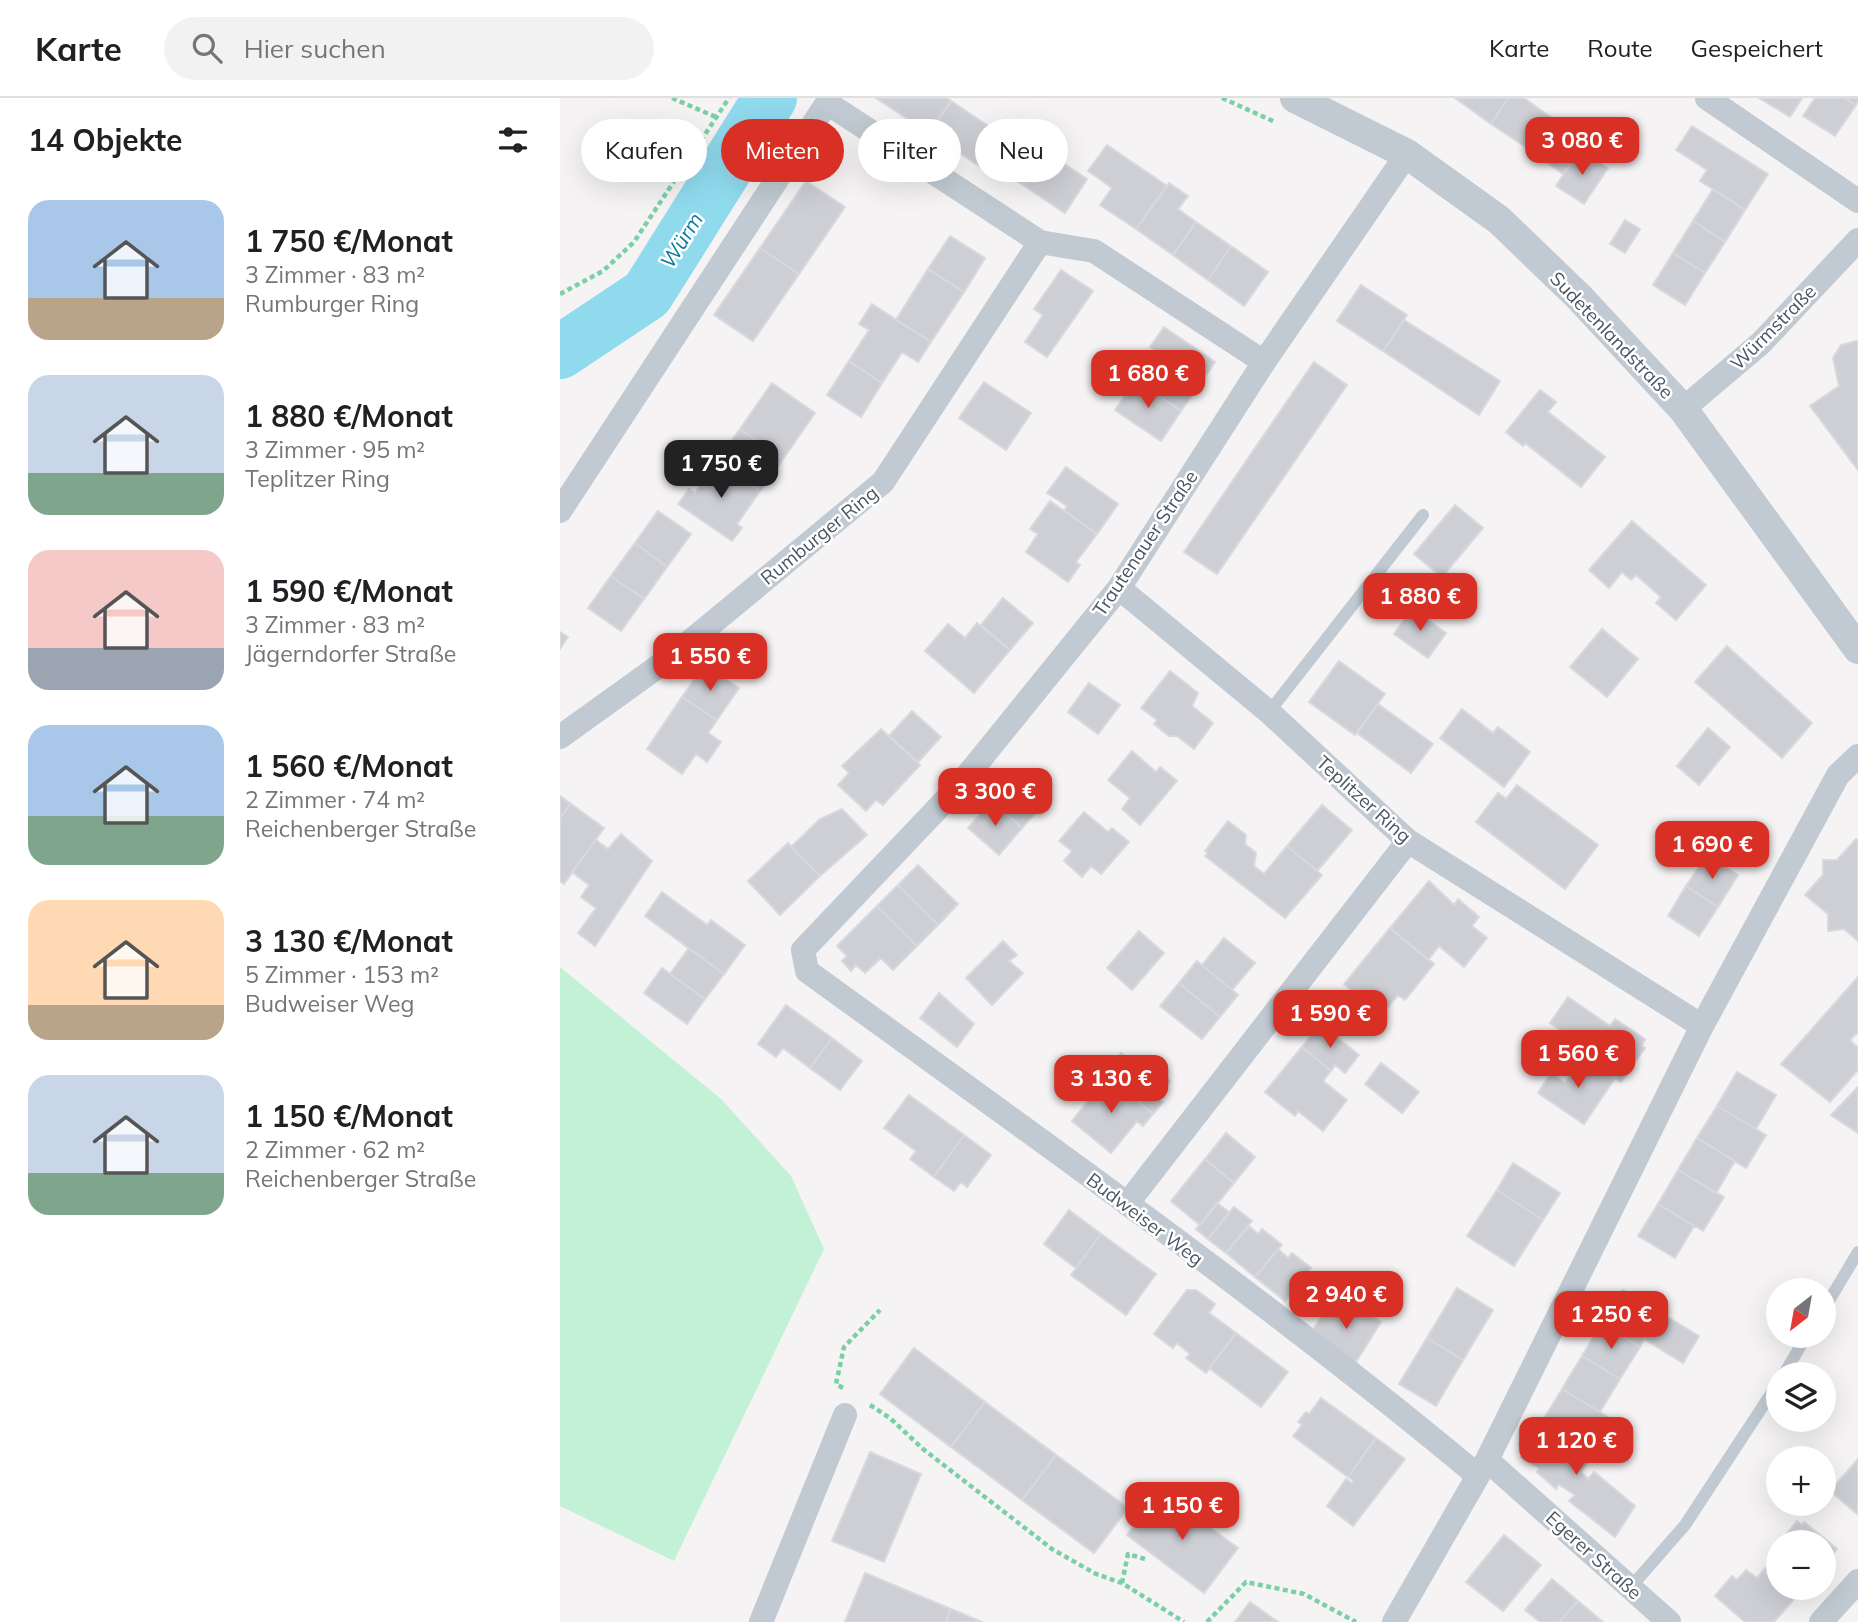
<!DOCTYPE html>
<html lang="de">
<head>
<meta charset="utf-8">
<style>
	body { margin:0; font-family:Mulish,sans-serif; background:#f2f2f2; color:#202124; height:100vh; display:flex; flex-direction:column; font-size:26px; white-space:nowrap }
	* { box-sizing:border-box; margin:0 }
	p { font-size:23px; color:#757577 }
	.icon { flex:none; width:38px; height:38px; fill:none; stroke:currentColor; stroke-width:2; stroke-linecap:round; stroke-linejoin:round }
	.map { position:relative; flex:1; overflow:hidden }
	.side { display:flex; flex-direction:column; background:#fff; width:560px }
	.side>* { flex:none }
	.top-card { position:absolute; left:21px; top:21px; width:665px; height:63px; display:flex; gap:14px }
	.needle { width:46px; rotate:211deg }
	.tools { position:absolute; left:1206px; top:1180px; display:grid; gap:14px }
	.tools a { display:grid; place-items:center; width:70px; height:70px; border-radius:50%; background:#fff; box-shadow:0 7px 28px #0002; font-size:35px }
	.price { position:absolute; translate:-50% -60px; padding:0 16px; border-radius:14px; background:#d93025; color:#fff; font-size:23px; line-height:46px; filter:drop-shadow(0 2px 4px #0008) }
	.price::after { content:''; position:absolute; left:50%; top:42px; width:21px; height:16px; margin-left:-10px; background:inherit; clip-path:polygon(0 0,100% 0,50% 100%) }
	.price.active { background:#222; color:#fff }
	ul { padding:0; list-style:none }
	li { display:flex; align-items:center; gap:21px; height:175px; padding:0 28px }
	li span { display:grid; place-items:center; flex:none; width:196px; height:140px; border-radius:21px; color:#555 }
	li>.icon { margin-inline-start:auto }
	span .icon { width:84px; height:84px; fill:#fffc; stroke-width:1 }
	li b { font-size:30px }
	h2 { display:flex; justify-content:space-between; align-items:center; height:84px; padding:0 28px; font-size:30px }
	.tag { padding:0 24px; border-radius:32px; background:#fff; box-shadow:0 7px 28px #0002; font-size:24px; line-height:63px }
	.tag.active { background:#d93025; color:#fff }
	header { display:flex; align-items:center; gap:42px; box-sizing:border-box; height:98px; padding:0 35px; background:#fff; border-bottom:2px solid #e0e0e0 }
	header strong { font-size:33px }
	nav { display:flex; gap:38px; margin-inline-start:auto; font-size:24px }
	.search { width:490px; height:63px; background:#f2f2f2; display:flex; align-items:center; gap:18px; box-sizing:border-box; padding:0 24px; border-radius:38px; color:#757577; font-size:26px }
	main { display:flex; flex:1; min-height:0 }
	.map>svg:first-child { display:block }
	.green { fill:#c3f1d5 }
	.lines { fill:none; stroke-linecap:round; stroke-linejoin:round }
	.river { stroke:#90daee; stroke-width:54 }
	.building { fill:#cdcfd5; stroke:#d7d9de; stroke-width:2 }
	.path { stroke:#7ad0a6; stroke-width:4.5; stroke-dasharray:5 3.5; stroke-linecap:butt }
	.service { stroke:#c1cad2; stroke-width:12 }
	.minor { stroke:#c1cad2; stroke-width:24 }
	.tertiary { stroke:#c1cad2; stroke-width:30 }
	.labels { text-anchor:middle; dominant-baseline:central; stroke-width:5; stroke-linejoin:round; paint-order:stroke }
	.street-label { font-size:19px; fill:#4a5661; stroke:#fff }
	.water-label { font-size:21px; font-style:italic; fill:#0c7c9b; stroke:#fff }
</style>
</head>
<body>
<header>
<strong>Karte</strong>
<div class="search"><svg class="icon" aria-label="search" viewBox="0 0 24 24"><circle cx="10" cy="10" r="6"/><path d="M15 15l6 6"/></svg>Hier suchen</div>
<nav><a>Karte</a><a>Route</a><a>Gespeichert</a></nav>
</header>
<main>
<section class="side">
<h2>14 Objekte<svg class="icon" aria-label="filters" viewBox="0 0 24 24"><path d="M4 7h16M4 17h16"/><circle cx="9" cy="7" r="2"/><circle cx="15" cy="17" r="2"/></svg></h2>
<ul>
<li><span style="background:linear-gradient(#a9c7e8 70%,#b9a48a 0)"><svg class="icon" aria-label="home" viewBox="0 0 24 24"><path d="M3 11l9-7 9 7M6 9v11h12V9"/></svg></span><div><b>1 750 €/Monat</b><p>3 Zimmer · 83 m²</p><p>Rumburger Ring</p></div></li>
<li><span style="background:linear-gradient(#c9d6e8 70%,#7fa58c 0)"><svg class="icon" aria-label="home" viewBox="0 0 24 24"><path d="M3 11l9-7 9 7M6 9v11h12V9"/></svg></span><div><b>1 880 €/Monat</b><p>3 Zimmer · 95 m²</p><p>Teplitzer Ring</p></div></li>
<li><span style="background:linear-gradient(#f6c9c9 70%,#9aa5b1 0)"><svg class="icon" aria-label="home" viewBox="0 0 24 24"><path d="M3 11l9-7 9 7M6 9v11h12V9"/></svg></span><div><b>1 590 €/Monat</b><p>3 Zimmer · 83 m²</p><p>Jägerndorfer Straße</p></div></li>
<li><span style="background:linear-gradient(#a9c7e8 65%,#7fa58c 0)"><svg class="icon" aria-label="home" viewBox="0 0 24 24"><path d="M3 11l9-7 9 7M6 9v11h12V9"/></svg></span><div><b>1 560 €/Monat</b><p>2 Zimmer · 74 m²</p><p>Reichenberger Straße</p></div></li>
<li><span style="background:linear-gradient(#ffd9b3 75%,#b9a48a 0)"><svg class="icon" aria-label="home" viewBox="0 0 24 24"><path d="M3 11l9-7 9 7M6 9v11h12V9"/></svg></span><div><b>3 130 €/Monat</b><p>5 Zimmer · 153 m²</p><p>Budweiser Weg</p></div></li>
<li><span style="background:linear-gradient(#c9d6e8 70%,#7fa58c 0)"><svg class="icon" aria-label="home" viewBox="0 0 24 24"><path d="M3 11l9-7 9 7M6 9v11h12V9"/></svg></span><div><b>1 150 €/Monat</b><p>2 Zimmer · 62 m²</p><p>Reichenberger Straße</p></div></li>
</ul>
</section>
<div class="map">
<svg width="1298" height="1524" viewBox="0 0 1298 1524">
	<rect width="100%" height="100%" fill="#f5f3f3"/>
	<path class="green" d="M0,869L161,1001L231,1078L264,1151L114,1463L0,1408Z"/>
	<g class="lines">
		<path class="river" d="M0,254L87,196L210,0"/>
	</g>
	<path class="building" d="M316,0H387L391,3L369,35Z
		M895,0H948L931,26Z
		M948,0H964L989,18L967,50L931,26Z
		M1199,0H1242L1230,19Z
		M1255,0H1285L1296,7L1275,38L1243,18Z
		M1285,0H1298V3L1296,7Z
		M391,3L448,41L427,73L369,35Z
		M989,18L1026,42L1003,76L967,50Z
		M1132,28L1208,76L1185,112L1140,83L1147,72L1116,52Z
		M454,32L485,53L463,87L431,67Z
		M547,47L607,88L576,131L540,107L552,90L528,73Z
		M485,53L527,81L505,115L463,87Z
		M1019,53L1048,70L1024,106L996,88Z
		M246,83L285,109L239,176L200,150Z
		M609,85L628,98L618,111L636,124L613,157L576,131Z
		M1153,91L1185,112L1165,144L1133,123Z
		M1065,122L1080,131L1065,155L1050,146Z
		M1133,123L1165,144L1145,175L1113,155Z
		M636,124L671,148L648,182L613,157Z
		M390,138L425,160L404,194L368,171Z
		M671,148L708,174L684,208L648,182Z
		M200,150L239,176L193,243L154,217Z
		M1113,155L1145,175L1125,207L1093,187Z
		M368,171L404,194L371,244L336,222Z
		M501,172L533,193L487,259L465,244L483,217L474,211Z
		M801,187L847,217L823,253L777,223Z
		M312,206L371,244L358,264L342,254L322,285L289,263L309,232L299,226Z
		M844,222L940,283L919,317L823,253Z
		M604,229L655,264L621,313L588,291L608,262L590,249Z
		M1296,243L1298,244V372L1250,308L1279,288L1273,260L1281,247Z
		M289,263L322,285L301,319L267,297Z
		M754,264L787,287L657,476L624,454Z
		M576,282L621,313L601,343L555,312Z
		M424,284L471,315L446,352L399,320Z
		M212,285L255,315L223,361L180,331Z
		M980,292L996,304L988,314L1045,359L1021,389L965,345L963,348L946,334Z
		M180,331L223,361L200,393L157,363Z
		M157,363L200,393L177,426L182,430L172,443L118,406L129,391L135,395Z
		M506,369L558,406L537,436L504,413L507,408L487,395Z
		M490,403L537,436L516,464L520,467L508,484L466,454L478,436L470,431Z
		M895,407L923,430L882,479L854,456Z
		M98,413L131,436L107,469L75,445Z
		M1072,423L1146,487L1116,522L1096,505L1101,499L1076,477L1071,482L1062,474L1049,490L1029,472Z
		M75,445L107,469L84,501L51,478Z
		M51,478L84,501L61,533L28,510Z
		M443,500L473,525L450,552L421,527Z
		M852,511L886,535L868,560L834,536Z
		M417,525L450,552L414,595L365,553L388,526L405,540Z
		M1042,531L1078,561L1047,599L1010,569Z
		M0,534L8,539L0,551Z
		M1167,548L1252,625L1222,660L1135,584Z
		M779,563L825,596L795,637L749,604Z
		M144,567L179,590L157,622L122,599Z
		M610,573L638,595L632,608L653,625L634,651L617,638H609L594,626L597,622L581,610Z
		M529,585L560,607L538,636L508,614Z
		M122,599L157,622L148,635L161,644L147,664L136,656L122,676L87,651Z
		M818,606L873,646L851,675L797,635Z
		M902,611L933,635L938,629L970,654L944,689L880,640Z
		M352,613L381,639L358,664L329,638Z
		M1148,630L1170,649L1139,687L1117,668Z
		M321,631L360,667L323,707L316,702L306,713L278,687L289,675L282,668Z
		M572,653L596,674L600,669L617,683L580,727L562,711L570,700L548,682Z
		M455,676L486,703L462,730L432,703Z
		M957,687L1038,747L1005,791L916,724L938,695L946,701Z
		M0,698L11,706L0,720Z
		M432,703L462,730L439,757L408,730Z
		M11,706L44,730L4,786L0,783V720Z
		M762,707L792,732L757,773L727,748Z
		M282,711L307,737L260,778L231,749L260,721Z
		M524,714L548,734L552,730L569,744L541,776L531,768L522,779L504,763L512,753L499,743Z
		M668,723L686,737L685,746L696,755L694,768L704,776L727,748L762,777L725,820L645,758L648,755L645,753Z
		M61,736L92,763L35,848L18,835L36,810L21,799L29,787L12,774L36,742L48,751Z
		M1296,741L1298,743V843L1284,831L1268,833V816L1245,797L1263,777V762H1277Z
		M228,745L260,778L220,817L188,783Z
		M1147,757L1178,777L1158,809L1126,788Z
		M358,767L398,806L378,827L338,787Z
		M869,783L894,807L898,801L919,819L912,828L927,840L904,869L879,848L868,862L830,830Z
		M338,787L378,827L357,848L317,808Z
		M1126,788L1158,809L1139,838L1108,818Z
		M102,794L147,827L151,822L185,847L164,876L85,818Z
		M317,808L357,848L333,872L321,860L305,875L296,867L291,873L282,863L287,858L277,848Z
		M830,830L874,866L845,902L838,897L822,916L784,886Z
		M579,833L604,855L572,892L547,870Z
		M664,840L695,865L672,892L642,867Z
		M443,843L457,857L449,863L463,875L432,907L406,880Z
		M129,850L164,876L145,901L110,876Z
		M637,863L678,897L660,919L619,885Z
		M102,870L145,901L127,926L84,895Z
		M1298,879V934L1290,942L1298,950V972L1270,1004L1221,966Z
		M619,885L660,919L642,941L600,908Z
		M379,895L414,926L397,949L360,920Z
		M1008,899L1050,928L1055,921L1085,941L1082,948L1085,950L1061,984L1023,958L1028,951L990,925Z
		M226,907L272,940L250,970L223,950L216,959L198,946Z
		M760,926L799,957L785,975L775,967L771,973L742,949Z
		M272,940L302,963L280,992L250,970Z
		M742,949L771,973L763,983L787,1002L763,1033L738,1013L735,1018L705,994Z
		M561,955L573,965L579,958L610,983L596,999L603,1004L593,1016L544,976Z
		M1023,958L1055,980L1024,1026L978,995L991,975L1005,985Z
		M821,965L859,994L842,1015L805,986Z
		M1177,974L1216,997L1196,1031L1157,1008Z
		M547,979L593,1016L583,1028L577,1023L551,1055L512,1023Z
		M1298,989V1035L1271,1017Z
		M349,997L404,1037L374,1079L350,1061L356,1053L324,1030Z
		M1157,1008L1206,1037L1186,1070L1137,1040Z
		M666,1035L695,1059L674,1085L645,1061Z
		M404,1037L431,1057L407,1089L401,1084L394,1093L374,1079Z
		M1137,1040L1175,1063L1156,1095L1118,1072Z
		M645,1061L674,1085L640,1127L611,1103Z
		M953,1065L1000,1095L983,1122L937,1092Z
		M1118,1072L1164,1099L1143,1133L1098,1106Z
		M937,1092L983,1122L954,1168L907,1138Z
		M657,1105L669,1114L648,1141L636,1131Z
		M1098,1106L1134,1128L1115,1160L1078,1138Z
		M674,1109L692,1123L666,1155L648,1141Z
		M509,1112L541,1136L516,1170L484,1146Z
		M689,1128L698,1136L702,1131L722,1147L695,1179L666,1155Z
		M541,1136L596,1176L566,1217L511,1177Z
		M718,1151L728,1160L732,1155L751,1170L725,1203L695,1179Z
		M897,1190L933,1212L903,1262L867,1240Z
		M627,1192H636L655,1206L649,1215L676,1235L646,1275L626,1260L630,1256L617,1245L613,1250L594,1236Z
		M1063,1192L1139,1238L1123,1265L1084,1241L1080,1249L1042,1225Z
		M771,1204L794,1219L800,1210L821,1224L796,1264L750,1236Z
		M1042,1225L1080,1249L1060,1281L1022,1258Z
		M676,1235L728,1274L701,1309L649,1270Z
		M867,1240L903,1262L876,1308L839,1286Z
		M354,1250L425,1304L391,1349L320,1296Z
		M1022,1258L1060,1281L1040,1314L1002,1291Z
		M1002,1291L1053,1322L1033,1355L982,1324Z
		M761,1300L816,1340L788,1379L733,1338L742,1327L738,1324L746,1314L749,1316Z
		M425,1304L496,1357L462,1402L391,1349Z
		M982,1324L1033,1355L1021,1374L1028,1381L1034,1374L1075,1408L1055,1439L1009,1403L1015,1397L998,1386L996,1391L977,1374L979,1370L961,1359L966,1352L959,1347L967,1333L973,1338Z
		M816,1340L845,1361L793,1428L767,1408L786,1381L792,1385L794,1383L788,1379Z
		M310,1354L361,1376L324,1464L272,1443Z
		M496,1357L568,1410L534,1455L462,1402Z
		M1298,1361V1417L1270,1393Z
		M600,1393L678,1450L644,1495L567,1437Z
		M1237,1423L1242,1427L1244,1424L1277,1451L1264,1467V1444H1228L1224,1439Z
		M944,1437L981,1467L943,1513L906,1484Z
		M1218,1455V1486L1203,1473Z
		M1186,1472L1197,1480L1203,1473L1235,1500L1214,1524H1185L1155,1498L1172,1478L1177,1482Z
		M305,1475L391,1511L386,1524H285Z
		M992,1481L1018,1503L999,1524H980L965,1512Z
		M1222,1489H1244L1235,1500Z
		M1018,1503L1043,1524H999Z
		M690,1504L718,1524H675Z
		M391,1511L422,1524H386Z"/>
	<g class="lines">
		<path class="path" d="M112,0L156,19
			M662,0L715,24
			M0,196L43,173L74,144L169,0
			M283,1290L276,1286L284,1249L320,1212
			M310,1307L330,1320L363,1351L492,1451L536,1476L562,1485L624,1524
			M562,1485L568,1456L585,1461
			M647,1524L686,1484L744,1496L796,1524"/>
		<path class="service" d="M709,614L863,417
			M1264,1211L1298,1154
			M1224,1276L1247,1237
			M1070,1490L1125,1427L1218,1285"/>
		<path class="minor" d="M270,0L267,5L480,144L534,153L704,264
			M1147,0L1298,103
			M847,56L704,264L559,490L397,690L243,852L247,873C473,1037 702,1198 917,1377
			M1123,311L1201,245L1298,142
			M0,413L267,5
			M559,490L709,614L848,743L1142,928
			M0,639L110,560L323,384L480,144
			M567,1106L848,743
			M927,1362L1109,1524
			M201,1524L285,1317
			M834,1524L927,1362L1142,928L1278,677L1298,658
			M1261,1524L1298,1483"/>
		<path class="tertiary" d="M735,0L847,56L939,122L1019,199L1123,311L1298,551"/>
	</g>
	<g class="labels">
		<g class="street-label">
			<text transform="translate(1213 229) rotate(-45)">Würmstraße</text>
			<text transform="translate(1052 237) rotate(46)">Sudetenlandstraße</text>
			<text transform="translate(259 437) rotate(-39)">Rumburger Ring</text>
			<text transform="translate(585 445) rotate(-56)">Trautenauer Straße</text>
			<text transform="translate(804 701) rotate(42)">Teplitzer Ring</text>
			<text transform="translate(585 1121) rotate(37)">Budweiser Weg</text>
			<text transform="translate(1034 1457) rotate(42)">Egerer Straße</text>
		</g>
		<g class="water-label">
			<text transform="translate(121 142) rotate(-58)">Würm</text>
		</g>
	</g>
</svg>
<div class="tools">
<a><svg class="needle" viewBox="-14 -14 28 28"><path d="M0-13l5 13h-10z" fill="#e53935"/><path d="M0 13l5-13h-10z" fill="#757577"/></svg></a>
<a><svg class="icon" aria-label="layers" viewBox="0 0 24 24"><path d="M12 4l9 5-9 5-9-5zM3 14l9 5 9-5"/></svg></a>
<a>+</a>
<a>−</a>
</div>
<b class="price" style="left:1022px;top:79px">3 080 €</b>
<b class="price" style="left:588px;top:312px">1 680 €</b>
<b class="price active" style="left:161px;top:402px">1 750 €</b>
<b class="price" style="left:860px;top:535px">1 880 €</b>
<b class="price" style="left:150px;top:595px">1 550 €</b>
<b class="price" style="left:435px;top:730px">3 300 €</b>
<b class="price" style="left:1152px;top:783px">1 690 €</b>
<b class="price" style="left:770px;top:952px">1 590 €</b>
<b class="price" style="left:1018px;top:992px">1 560 €</b>
<b class="price" style="left:551px;top:1017px">3 130 €</b>
<b class="price" style="left:786px;top:1233px">2 940 €</b>
<b class="price" style="left:1051px;top:1253px">1 250 €</b>
<b class="price" style="left:1016px;top:1379px">1 120 €</b>
<b class="price" style="left:622px;top:1444px">1 150 €</b>
<div class="top-card">
<a class="tag">Kaufen</a>
<a class="tag active">Mieten</a>
<a class="tag">Filter</a>
<a class="tag">Neu</a>
</div>
</div>
</main>
</body>
</html>
